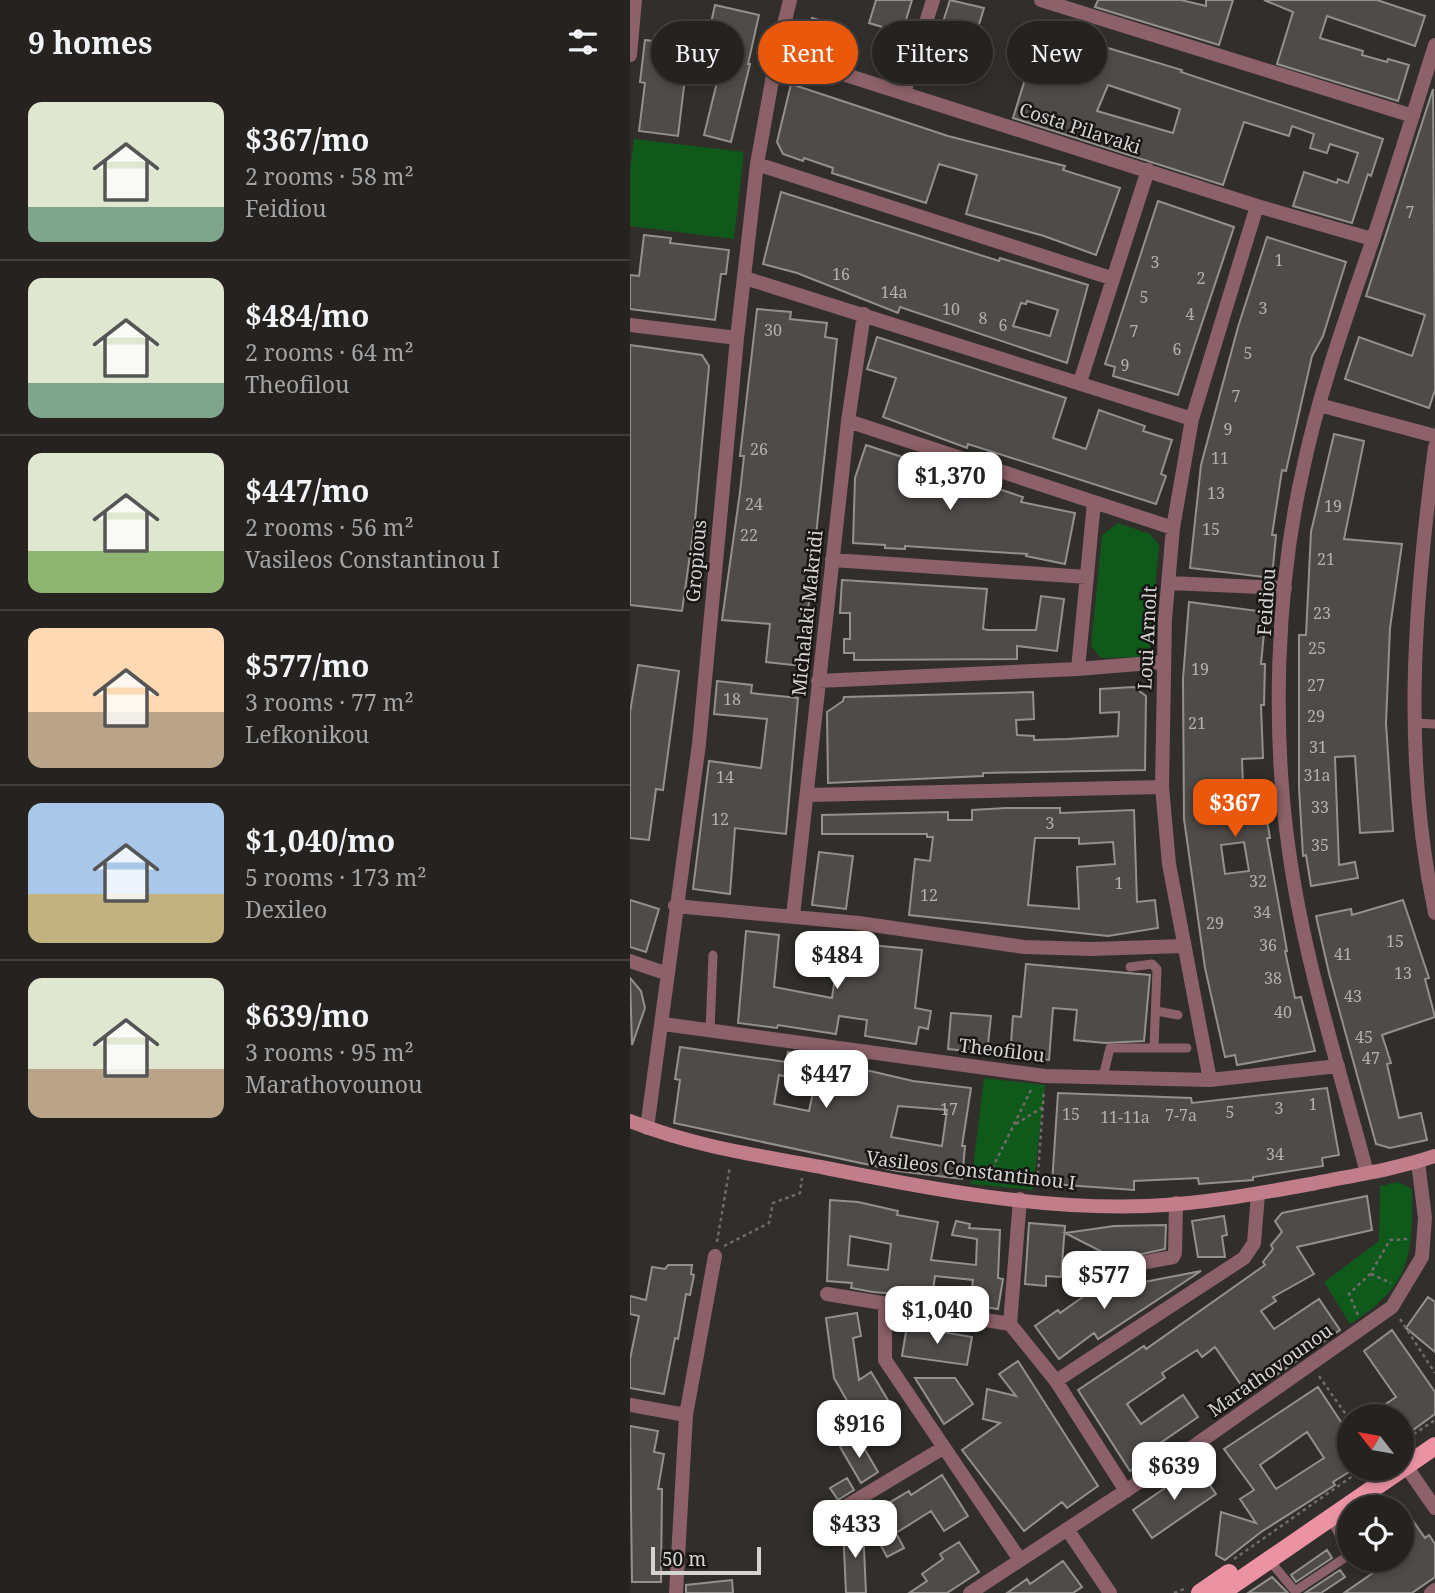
<!DOCTYPE html>
<html lang="en">
<head>
<meta charset="utf-8">
<style>
	body { margin:0; font-family:"Noto Serif",serif; background:#2d2a29; color:#f1f3f6; height:100vh; display:flex; flex-direction:column; font-size:26px; white-space:nowrap }
	* { box-sizing:border-box; margin:0 }
	p { font-size:23px; color:#a3a4a5 }
	.icon { flex:none; width:38px; height:38px; fill:none; stroke:currentColor; stroke-width:2; stroke-linecap:round; stroke-linejoin:round }
	.map { position:relative; flex:1; overflow:hidden }
	.sheet { display:flex; flex-direction:column; background:#252220; width:630px }
	.sheet>* { flex:none }
	.hud { position:absolute; left:21px; top:21px; width:665px; height:63px; display:flex; gap:14px }
	.needle { width:46px; rotate:301deg }
	.buttons { position:absolute; left:707px; top:1404px; display:grid; gap:14px }
	.buttons a { display:grid; place-items:center; width:77px; height:77px; border-radius:50%; background:#252220; box-shadow:0 4px 10px #0003,0 0 0 2px #423f3e; font-size:35px }
	.scale { position:absolute; left:21px; bottom:18px; width:110px; box-sizing:border-box; padding-left:7px; border:4px solid #d4d3d1; border-top:0; font-size:19px; line-height:24px; white-space:nowrap; color:#d4d3d1; -webkit-text-stroke:5px #181615; paint-order:stroke }
	.price { position:absolute; translate:-50% -60px; padding:0 16px; border-radius:14px; background:#fff; color:#222; font-size:23px; line-height:46px; filter:drop-shadow(0 2px 4px #0008) }
	.price::after { content:''; position:absolute; left:50%; top:42px; width:21px; height:16px; margin-left:-10px; background:inherit; clip-path:polygon(0 0,100% 0,50% 100%) }
	.price.on { background:#ea580c; color:#fff }
	ul { padding:0; list-style:none }
	li { display:flex; align-items:center; gap:21px; height:175px; padding:0 28px }
	li+li { border-top:2px solid #423f3e }
	li span { display:grid; place-items:center; flex:none; width:196px; height:140px; border-radius:14px; color:#555 }
	li>.icon { margin-inline-start:auto }
	span .icon { width:84px; height:84px; fill:#fffc; stroke-width:1 }
	li b { font-size:30px }
	h2 { display:flex; justify-content:space-between; align-items:center; height:84px; padding:0 28px; font-size:30px }
	.pill { padding:0 24px; border-radius:32px; background:#252220; box-shadow:0 4px 10px #0003,0 0 0 2px #423f3e; font-size:24px; line-height:63px }
	.pill.on { background:#ea580c; color:#fff }
	main { display:flex; flex:1; min-height:0 }
	.map>svg:first-child { display:block }
	.green { fill:#0f5a1b }
	.building { fill:#4f4b49; stroke:#94908e; stroke-width:2; fill-rule:evenodd }
	.lines { fill:none; stroke-linecap:round; stroke-linejoin:round }
	.path { stroke:#6f6c6a; stroke-width:2.5; stroke-dasharray:3.5 3.5; stroke-linecap:butt }
	.lane { stroke:#8d6169; stroke-width:9 }
	.street { stroke:#8d6169; stroke-width:14 }
	.secondary { stroke:#c27d8a; stroke-width:14 }
	.primary { stroke:#eb92a3; stroke-width:18 }
	.labels { text-anchor:middle; dominant-baseline:central; stroke-width:5; stroke-linejoin:round; paint-order:stroke }
	.number-label { font-size:16px; fill:#b3b1af }
	.street-label { font-size:19px; fill:#d4d3d1; stroke:#181615 }
</style>
</head>
<body>
<main>
<section class="sheet">
<h2>9 homes<svg class="icon" aria-label="filters" viewBox="0 0 24 24"><path d="M4 7h16M4 17h16"/><circle cx="9" cy="7" r="2"/><circle cx="15" cy="17" r="2"/></svg></h2>
<ul>
<li><span style="background:linear-gradient(#dfe7d0 75%,#7fa58c 0)"><svg class="icon" aria-label="home" viewBox="0 0 24 24"><path d="M3 11l9-7 9 7M6 9v11h12V9"/></svg></span><div><b>$367/mo</b><p>2 rooms · 58 m²</p><p>Feidiou</p></div></li>
<li><span style="background:linear-gradient(#dfe7d0 75%,#7fa58c 0)"><svg class="icon" aria-label="home" viewBox="0 0 24 24"><path d="M3 11l9-7 9 7M6 9v11h12V9"/></svg></span><div><b>$484/mo</b><p>2 rooms · 64 m²</p><p>Theofilou</p></div></li>
<li><span style="background:linear-gradient(#dfe7d0 70%,#8fb573 0)"><svg class="icon" aria-label="home" viewBox="0 0 24 24"><path d="M3 11l9-7 9 7M6 9v11h12V9"/></svg></span><div><b>$447/mo</b><p>2 rooms · 56 m²</p><p>Vasileos Constantinou I</p></div></li>
<li><span style="background:linear-gradient(#ffd9b3 60%,#b9a48a 0)"><svg class="icon" aria-label="home" viewBox="0 0 24 24"><path d="M3 11l9-7 9 7M6 9v11h12V9"/></svg></span><div><b>$577/mo</b><p>3 rooms · 77 m²</p><p>Lefkonikou</p></div></li>
<li><span style="background:linear-gradient(#a9c7e8 65%,#c2b280 0)"><svg class="icon" aria-label="home" viewBox="0 0 24 24"><path d="M3 11l9-7 9 7M6 9v11h12V9"/></svg></span><div><b>$1,040/mo</b><p>5 rooms · 173 m²</p><p>Dexileo</p></div></li>
<li><span style="background:linear-gradient(#dfe7d0 65%,#b9a48a 0)"><svg class="icon" aria-label="home" viewBox="0 0 24 24"><path d="M3 11l9-7 9 7M6 9v11h12V9"/></svg></span><div><b>$639/mo</b><p>3 rooms · 95 m²</p><p>Marathovounou</p></div></li>
</ul>
</section>
<div class="map">
<svg width="805" height="1593" viewBox="0 0 805 1593">
	<rect width="100%" height="100%" fill="#312e2b"/>
	<path class="green" d="M4,139L114,152L104,239L0,226V173Z
		M488,523L520,534L529,545L520,647L508,657L471,658L461,646L472,535Z
		M354,1078L415,1085L403,1190L341,1184Z
		M768,1182L782,1189C783,1255 781,1286 720,1324L694,1282L749,1241L750,1186Z"/>
	<path class="building" d="M246,0H282L272,33L239,23Z
		M320,0L354,8L341,51L307,41Z
		M468,0H551L576,6V0H603L589,45L465,7Z
		M634,0H747L795,16L785,46L697,16L690,38L733,51L732,55L757,62L758,59L779,65L768,101L647,64L663,12Z
		M85,5L129,15L118,64H120L101,142L74,135L88,78L79,76L87,43L77,41Z
		M182,18L214,28L204,61L167,49L174,25L179,26Z
		M411,28L552,70L551,72L753,139L741,176L738,174L722,223L663,206L674,172L707,183L708,179L718,183L728,153L700,144L697,153L680,148L684,134L662,126L659,136L614,122L593,185L383,118ZM478,85L550,109L543,133L467,111Z
		M15,40L59,45L48,136L9,131L15,83L10,82Z
		M161,84L318,136L435,166L433,170L490,188L466,255L414,236L336,214L347,175L309,164L296,203L202,173L203,168L174,158L173,161L153,154L147,142Z
		M803,89L805,390L799,408L715,379L729,337L782,356L795,315L736,296Z
		M151,192L369,261L370,258L458,285L437,363L270,307L268,313L167,273L133,264ZM397,301L428,310L420,336L383,326L391,303L396,304Z
		M528,201L604,227L548,395L483,376L485,367L475,364Z
		M14,235L41,238L40,243L99,250L96,274H91L85,320L0,309V275L9,276Z
		M637,237L716,262L693,336L682,356L656,471L652,470L642,535H646L642,578L560,568L571,465L608,327Z
		M127,309L161,312L160,319L197,323L195,337L207,339L172,666L136,662L140,624L92,620L110,492L114,456H110Z
		M247,337L436,398L423,438L456,449L469,410L515,426L513,431L542,440L531,474L536,476L526,504L338,444L337,448L253,417L266,378L237,369Z
		M0,345L72,355L79,366L65,520L52,611L0,605Z
		M704,434L734,441L714,539L772,544L760,628L756,723L763,831L730,833L725,756L705,757L709,865L725,862L728,878L681,886L676,855L673,856L669,788V635H676L681,532Z
		M236,445L393,497L391,502L445,513L435,564L396,556L397,554L275,546V549L255,548V545L223,543L225,478Z
		M212,580L357,589L353,629L358,630H406L411,596L434,599L427,651L387,646V659L224,660V653H214V639H220V613H210Z
		M559,602L636,612L631,664H635L634,705H631L633,758L612,759L614,812L635,808L640,838H637L657,951H655L665,998L671,997L685,1051L607,1065L605,1055L595,1057L575,968L554,819L553,679ZM614,842L619,871L595,874L591,845Z
		M8,665L49,671L33,790L26,789L19,840L0,838V712Z
		M87,681L122,685L121,693L168,698L156,834L105,828L100,894L63,889L79,761L131,768L137,719L84,714Z
		M504,687L516,696L515,770L353,773V776L198,783L197,712L213,701L214,697L403,692L404,719L386,720L387,735L404,736V740L437,739L488,736L489,712L470,713V689Z
		M376,808H430V813L504,810L507,902L525,900L528,928L478,936L279,915L285,859L300,861L303,837H297V834H192V815L318,812V820H342V810ZM405,838H449V844L483,842L485,864L447,867L449,909L398,905Z
		M189,852L223,856L216,909L182,905Z
		M0,900L29,909L16,952L0,947Z
		M773,900L799,978L795,979L805,1017L752,1035L761,1063L757,1064L769,1118L791,1113L797,1140L760,1148L746,1144L699,973L686,916L721,909L722,915Z
		M116,931L149,935L144,987L202,998L210,942L292,950L285,1008L301,1011L298,1029L289,1027L286,1044L235,1036L237,1020L209,1016L206,1034L148,1025L147,1028L108,1023Z
		M396,964L520,975L514,1041L475,1043L444,1040L447,1010L423,1008L419,1060L380,1057L383,1016L391,1017Z
		M0,978L11,991L15,1008L2,1045Z
		M321,1013L361,1016L357,1053L318,1049Z
		M50,1047L156,1062L158,1052L283,1081L341,1088L332,1146H335L332,1179L268,1171L44,1123L50,1080L45,1079ZM149,1075L185,1083L179,1111L144,1104ZM268,1106L317,1110L312,1146L261,1137Z
		M697,1088L709,1155L692,1158L693,1166L623,1177V1180L569,1184L568,1178L504,1181V1190L422,1184L428,1093L561,1098L562,1103Z
		M737,1196L742,1230L667,1247L684,1274L643,1297L646,1301L631,1311L644,1329L689,1299L710,1330L618,1395L585,1347L572,1357L567,1350L532,1373L535,1378L497,1404L511,1424L553,1395L568,1417L526,1446L529,1451L500,1471L448,1390L514,1346L516,1349L635,1265L633,1262L643,1249L641,1245L652,1232L645,1221L652,1213Z
		M200,1200L228,1202L268,1211L267,1215L308,1222L301,1260L346,1265L347,1239L322,1235L326,1221L340,1224L339,1228L370,1230L368,1278L373,1279L368,1309L340,1305L343,1280L305,1276L302,1297L243,1292L221,1288L222,1283L197,1281ZM220,1236L261,1244L258,1270L218,1265Z
		M594,1216L597,1235L592,1236L595,1257H568L562,1221Z
		M399,1223L435,1226L431,1277L416,1276V1286L395,1284Z
		M536,1225L535,1249L494,1258H484L435,1233L484,1226Z
		M38,1265H62L61,1274L64,1275L60,1295L56,1294L48,1339L45,1338L34,1394L0,1388V1359L9,1316L0,1314V1296L16,1300L22,1267L35,1269Z
		M571,1271L468,1339L464,1333L429,1359L405,1326L428,1310L430,1313L457,1294L459,1296L476,1287L490,1275L509,1283Z
		M798,1297L805,1302V1352L776,1328Z
		M227,1313L231,1336L223,1338L229,1380L241,1372L259,1402L222,1423L214,1410L220,1406L204,1378L196,1318Z
		M277,1326L342,1337L337,1365L272,1356Z
		M762,1330L805,1392V1414L772,1438V1416H738L766,1397L734,1351Z
		M388,1361L468,1486L437,1508L432,1502L394,1531L332,1450L370,1423L353,1419L357,1389L386,1396L369,1374Z
		M285,1378H325L343,1404L314,1424Z
		M688,1387L719,1434V1472L703,1482L705,1485L631,1532L595,1560L586,1555L591,1512L626,1523L610,1499L624,1490L594,1449ZM677,1432L694,1458L646,1489L630,1465Z
		M0,1426L28,1431L24,1452L34,1454L28,1489H32L31,1582H2Z
		M227,1436L248,1472L231,1483L210,1447Z
		M567,1466L586,1494L522,1538L503,1510Z
		M312,1475L338,1516L314,1531L301,1511L266,1533L274,1548L257,1557L237,1520L261,1507L259,1503L279,1491L281,1495Z
		M217,1478L224,1490L208,1500L200,1488Z
		M772,1505L795,1538L799,1535L805,1544V1577L782,1593H714L763,1559H772Z
		M233,1526L236,1593H216L213,1527Z
		M329,1542L349,1572L317,1593H279L297,1581L292,1574L313,1559L310,1554Z
		M697,1550L702,1558L666,1582L661,1575Z
		M433,1561L452,1587L443,1593H377L397,1579L400,1584Z
		M710,1570L715,1577L691,1593H675Z
		M642,1577L658,1593H618Z
		M102,1580L103,1593H56V1585Z"/>
	<g class="lines">
		<path class="path" d="M386,1124L413,1107
			M356,1181L401,1090
			M407,1188L414,1090
			M87,1242L100,1166
			M94,1246L139,1223L143,1203L170,1193L172,1178
			M741,1274L761,1283
			M728,1315L719,1294L740,1274L760,1240L778,1239
			M770,1319L805,1373
			M689,1376L719,1419
			M772,1442L805,1420
			M604,1559L734,1468
			M544,1593L554,1589"/>
		<path class="lane" d="M783,723L805,724
			M500,967L522,964L527,969L524,1048
			M526,1011L548,1015
			M80,1031L83,955
			M473,1077L480,1048H557
			M700,1518L719,1552
			M639,1560L665,1591L719,1555"/>
		<path class="street" d="M411,0L783,116
			M147,53L627,206L742,239
			M0,55L5,0
			M274,93L303,0
			M127,164L481,278
			M115,278L562,419
			M0,325L107,338
			M450,382L518,170
			M689,405L805,436
			M218,421L543,528
			M805,447C784,603 772,757 805,913
			M202,560L457,577
			M539,583L655,588
			M448,669L464,502
			M188,681L448,669L533,662
			M178,795L532,787
			M45,906L229,923L394,947L461,949L554,946
			M163,916L218,421L234,314
			M0,961L38,974
			M33,1024L415,1076L580,1080L708,1066
			M580,1080L539,864L532,787L535,619L543,528L562,419L627,206
			M17,1128L69,744L107,338L127,164L147,53L160,0
			M737,1173C709,1067 674,960 659,851C642,732 646,591 672,474C688,396 715,320 741,245C763,179 784,112 805,45
			M390,1199L380,1324L426,1381L496,1491
			M500,1265L543,1257L545,1253L546,1203
			M197,1294L380,1324
			M255,1306V1360L390,1560
			M426,1381L614,1258L624,1243L628,1194
			M0,1405L56,1415
			M776,1466L805,1508
			M210,1510L313,1448
			M437,1529L480,1593
			M46,1593L56,1415L85,1256
			M340,1593L564,1446L762,1307L792,1257L795,1218L788,1162
			M801,1593L805,1590"/>
		<path class="secondary" d="M0,1121C62,1146 131,1156 196,1168C300,1189 410,1210 517,1206C573,1204 631,1193 686,1183C726,1175 766,1169 805,1156"/>
		<path class="primary" d="M570,1593L599,1573
			M591,1593L805,1446"/>
	</g>
	<g class="labels">
		<g class="number-label">
			<text x="780" y="212">7</text>
			<text x="649" y="260">1</text>
			<text x="525" y="262">3</text>
			<text x="211" y="274">16</text>
			<text x="571" y="278">2</text>
			<text x="264" y="292">14a</text>
			<text x="514" y="297">5</text>
			<text x="633" y="308">3</text>
			<text x="321" y="309">10</text>
			<text x="560" y="314">4</text>
			<text x="353" y="318">8</text>
			<text x="373" y="325">6</text>
			<text x="143" y="330">30</text>
			<text x="504" y="331">7</text>
			<text x="547" y="349">6</text>
			<text x="618" y="353">5</text>
			<text x="495" y="365">9</text>
			<text x="606" y="396">7</text>
			<text x="598" y="429">9</text>
			<text x="129" y="449">26</text>
			<text x="590" y="458">11</text>
			<text x="586" y="493">13</text>
			<text x="124" y="504">24</text>
			<text x="703" y="506">19</text>
			<text x="581" y="529">15</text>
			<text x="119" y="535">22</text>
			<text x="696" y="559">21</text>
			<text x="692" y="613">23</text>
			<text x="687" y="648">25</text>
			<text x="570" y="669">19</text>
			<text x="686" y="685">27</text>
			<text x="102" y="699">18</text>
			<text x="686" y="716">29</text>
			<text x="567" y="723">21</text>
			<text x="688" y="747">31</text>
			<text x="687" y="775">31a</text>
			<text x="95" y="777">14</text>
			<text x="690" y="807">33</text>
			<text x="90" y="819">12</text>
			<text x="420" y="823">3</text>
			<text x="690" y="845">35</text>
			<text x="628" y="881">32</text>
			<text x="489" y="883">1</text>
			<text x="299" y="895">12</text>
			<text x="632" y="912">34</text>
			<text x="585" y="923">29</text>
			<text x="765" y="941">15</text>
			<text x="638" y="945">36</text>
			<text x="713" y="954">41</text>
			<text x="773" y="973">13</text>
			<text x="643" y="978">38</text>
			<text x="723" y="996">43</text>
			<text x="653" y="1012">40</text>
			<text x="734" y="1037">45</text>
			<text x="741" y="1058">47</text>
			<text x="683" y="1104">1</text>
			<text x="649" y="1108">3</text>
			<text x="319" y="1109">17</text>
			<text x="600" y="1112">5</text>
			<text x="441" y="1114">15</text>
			<text x="551" y="1115">7-7a</text>
			<text x="495" y="1117">11-11a</text>
			<text x="645" y="1154">34</text>
		</g>
		<g class="street-label">
			<text transform="translate(450 128) rotate(18)">Costa Pilavaki</text>
			<text transform="translate(66 561) rotate(-85)">Gropious</text>
			<text transform="translate(636 602) rotate(-86)">Feidiou</text>
			<text transform="translate(177 613) rotate(-84)">Michalaki Makridi</text>
			<text transform="translate(517 638) rotate(-87)">Loui Arnolt</text>
			<text transform="translate(372 1050) rotate(7)">Theofilou</text>
			<text transform="translate(341 1170) rotate(7)">Vasileos Constantinou I</text>
			<text transform="translate(640 1370) rotate(-35)">Marathovounou</text>
		</g>
	</g>
</svg>
<div class="buttons">
<a><svg class="needle" viewBox="-14 -14 28 28"><path d="M0-13l5 13h-10z" fill="#e53935"/><path d="M0 13l5-13h-10z" fill="#a3a4a5"/></svg></a>
<a><svg class="icon" aria-label="locate" viewBox="0 0 24 24"><circle cx="12" cy="12" r="6"/><path d="M12 2v4M12 18v4M2 12h4M18 12h4"/></svg></a>
</div>
<div class="scale">50 m</div>
<b class="price" style="left:320px;top:512px">$1,370</b>
<b class="price on" style="left:605px;top:839px">$367</b>
<b class="price" style="left:207px;top:991px">$484</b>
<b class="price" style="left:196px;top:1110px">$447</b>
<b class="price" style="left:474px;top:1311px">$577</b>
<b class="price" style="left:307px;top:1346px">$1,040</b>
<b class="price" style="left:229px;top:1460px">$916</b>
<b class="price" style="left:544px;top:1502px">$639</b>
<b class="price" style="left:225px;top:1560px">$433</b>
<div class="hud">
<a class="pill">Buy</a>
<a class="pill on">Rent</a>
<a class="pill">Filters</a>
<a class="pill">New</a>
</div>
</div>
</main>
</body>
</html>
